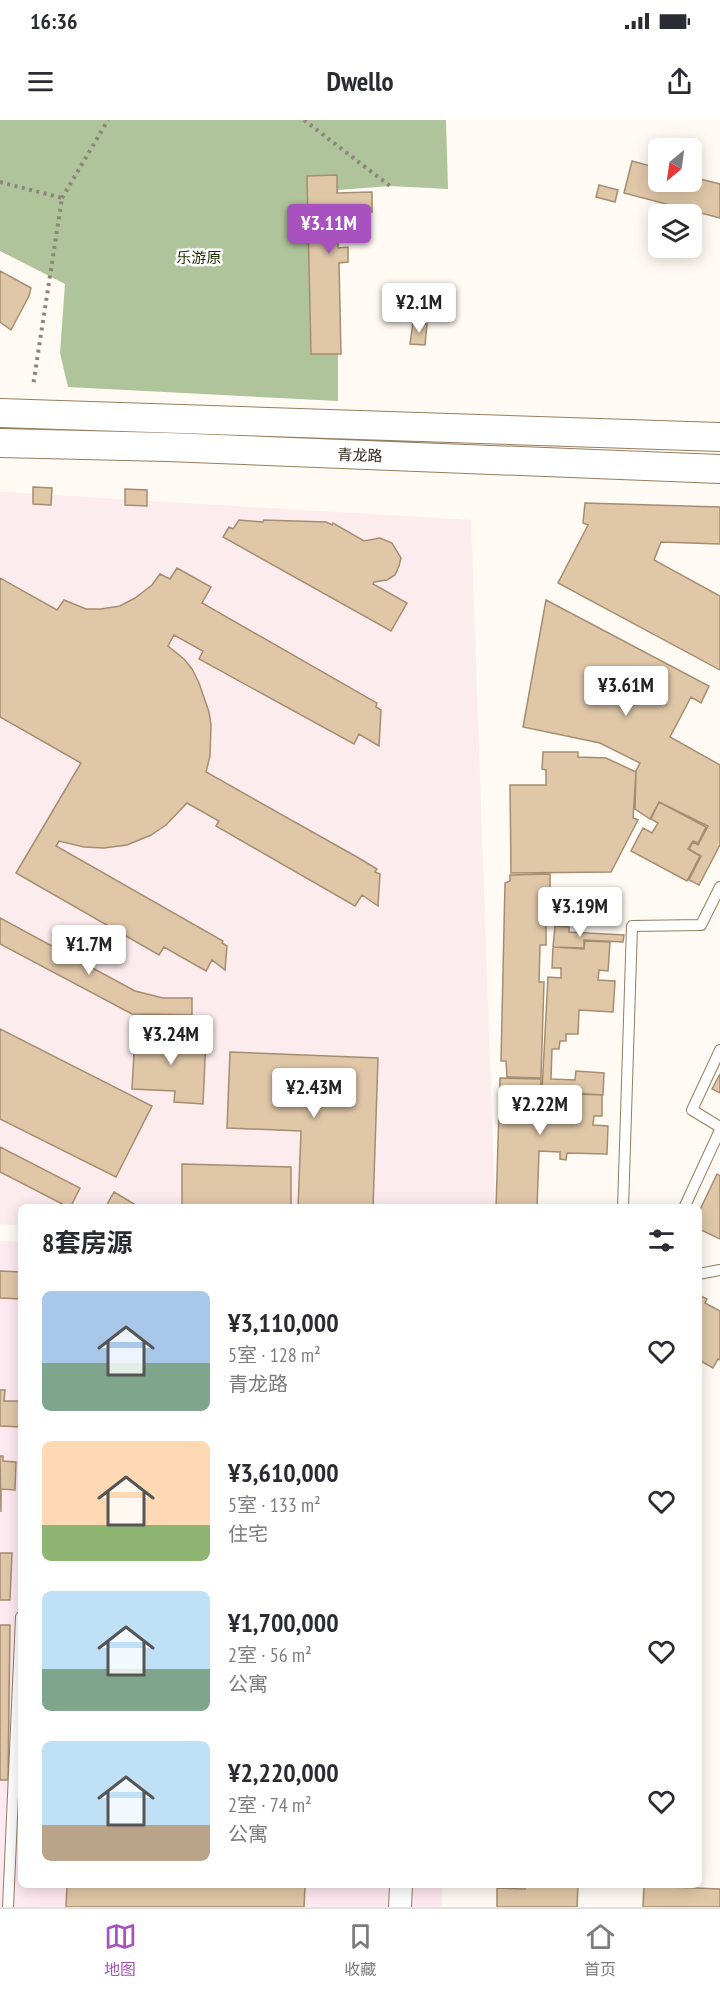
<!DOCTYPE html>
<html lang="zh">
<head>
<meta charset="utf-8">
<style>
	body { margin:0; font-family:"PT Sans Narrow","Noto Sans SC",sans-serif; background:#f7f7f7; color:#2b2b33; height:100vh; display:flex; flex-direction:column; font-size:22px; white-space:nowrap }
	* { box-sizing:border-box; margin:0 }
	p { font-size:20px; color:#7c7c81 }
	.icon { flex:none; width:33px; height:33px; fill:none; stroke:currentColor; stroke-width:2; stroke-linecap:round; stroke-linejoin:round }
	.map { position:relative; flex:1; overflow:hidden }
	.side { position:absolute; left:18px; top:1084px; width:684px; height:684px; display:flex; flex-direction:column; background:#fff; border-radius:9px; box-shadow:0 3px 15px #0003 }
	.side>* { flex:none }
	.needle { width:39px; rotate:209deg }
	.buttons { position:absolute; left:648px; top:18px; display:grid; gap:12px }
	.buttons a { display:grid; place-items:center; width:54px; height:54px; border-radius:9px; background:#fff; box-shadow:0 3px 15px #0003; font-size:30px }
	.price { position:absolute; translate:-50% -51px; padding:0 14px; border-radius:6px; background:#fff; color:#222; font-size:20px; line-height:39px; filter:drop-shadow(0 2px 3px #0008) }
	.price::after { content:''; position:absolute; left:50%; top:36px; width:18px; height:14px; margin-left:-9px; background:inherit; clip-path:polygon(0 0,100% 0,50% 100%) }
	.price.active { background:#a852c0; color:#fff }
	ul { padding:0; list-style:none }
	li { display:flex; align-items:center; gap:18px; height:150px; padding:0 24px }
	li span { display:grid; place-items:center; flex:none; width:168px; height:120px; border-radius:9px; color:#555 }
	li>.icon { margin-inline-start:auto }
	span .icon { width:72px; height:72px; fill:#fffc; stroke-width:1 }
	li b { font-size:26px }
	h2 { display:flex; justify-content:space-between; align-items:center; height:72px; padding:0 24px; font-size:26px }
	.status { display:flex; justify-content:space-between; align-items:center; height:42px; padding:0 30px; background:#fff; direction:ltr }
	.status svg { height:16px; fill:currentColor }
	header { display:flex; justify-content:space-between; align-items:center; height:78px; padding:0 24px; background:#fff; font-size:27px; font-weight:700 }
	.tabs { display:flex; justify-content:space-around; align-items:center; height:84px; border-top:2px solid #e1e1e2; background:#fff; font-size:16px; color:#7c7c81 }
	.tabs a { display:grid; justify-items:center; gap:3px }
	.tabs .active { color:#a852c0 }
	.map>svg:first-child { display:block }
	.education { fill:#fcecee }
	.medical { fill:#ffeaf2 }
	.forest { fill:#afc49a }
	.building { fill:#e0c7a8; stroke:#a58d71; stroke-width:1.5 }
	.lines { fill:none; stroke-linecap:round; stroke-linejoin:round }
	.service-casing { stroke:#947d60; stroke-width:12 }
	.minor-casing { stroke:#947d60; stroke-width:24 }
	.tertiary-casing { stroke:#947d60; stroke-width:30 }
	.path { stroke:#8d867c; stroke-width:4; stroke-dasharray:3 4.5; stroke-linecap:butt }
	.service { stroke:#fff; stroke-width:10 }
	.minor { stroke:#fff; stroke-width:22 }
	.tertiary { stroke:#fff; stroke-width:28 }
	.labels { text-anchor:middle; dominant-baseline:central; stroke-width:5; stroke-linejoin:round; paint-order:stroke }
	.park-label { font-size:15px; fill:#213303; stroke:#fff }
	.street-label { font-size:15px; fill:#2f2519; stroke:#fff }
</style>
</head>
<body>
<div class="status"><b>16:36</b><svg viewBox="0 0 49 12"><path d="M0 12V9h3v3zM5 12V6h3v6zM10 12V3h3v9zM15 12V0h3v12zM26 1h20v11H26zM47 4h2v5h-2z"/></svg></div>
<header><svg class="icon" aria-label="menu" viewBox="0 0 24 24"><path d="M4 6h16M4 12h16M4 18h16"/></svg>Dwello<svg class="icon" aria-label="share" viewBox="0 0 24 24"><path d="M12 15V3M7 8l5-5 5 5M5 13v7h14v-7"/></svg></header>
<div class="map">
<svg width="720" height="1787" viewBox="0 0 720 1787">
	<rect width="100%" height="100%" fill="#fffaf3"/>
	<path class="education" d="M0,372L471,400L495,1087L21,1088V1105L0,1104Z"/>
	<path class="medical" d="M0,1121L21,1122V1766H442V1787H0Z"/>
	<path class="forest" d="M0,0H446L448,69L390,66L338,70V281L68,267L60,233L65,164L0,131Z"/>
	<path class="building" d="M632,41L658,48V62H692V57L720,64V98L624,73Z
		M337,55V73L372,72V92H363V111L338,112V128L348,127V142L339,143L341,234H311L307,56Z
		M599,65L618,70L615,82L596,77Z
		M0,151L31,168L29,176L11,210L0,202Z
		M413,202L427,204L425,225L410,224Z
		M33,367L52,368L51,385L33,384Z
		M125,369L147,370V386L125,385Z
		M585,383L720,387V424L661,422L654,440L720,476V550L558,463L588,405L583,403Z
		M239,400L263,402L264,400L326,402L332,405L333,403L364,421L380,418L392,423L401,438L399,446L395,455L387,460L374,462L373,464L407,483L391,511L223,417L229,407L233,409Z
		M177,448L211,467L202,483L377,583L376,587L381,590L379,626L359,614L354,624L199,539L203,531L174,515L168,526L184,539L192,549L199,563L209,592L211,605L210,636L206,652L357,737L377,749L375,752L380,754L378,786L362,775L355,786L216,706L219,701L187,683L166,705L151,715L127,725L104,728L84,727L59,721L56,726L223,821L222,823L227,826L225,850L212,840L206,851L164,827L159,835L16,753L81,643L0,597V458L57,490L64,480L86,489H101L120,486L135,478L152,465L160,454L170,459Z
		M546,480L709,566L701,583L691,577L670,617L720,645V725L699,765L689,760L701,736L689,729L693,722L698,725L708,706L659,682L650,699L635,689L636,651L640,643L600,623L523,607Z
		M543,632H578V637L606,638L636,652L633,698L638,700L611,752L511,753L510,665H546V650L542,649Z
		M659,682L706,707L698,723L693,721L688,729L700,736L687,761L631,731L643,708L652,713L658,703L651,699Z
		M550,754V777L546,778V825H540L539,862H544L541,956V958L507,957L506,941H501L505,763L510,761V755Z
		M0,798L135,871L163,878H192V895L132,894L0,824Z
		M555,806L569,807V812L624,815L623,822L584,820V828L553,827Z
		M585,821L610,822L608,851L599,850L598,860L615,861L613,892L579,890L578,914H566V921H560L559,929H552L551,959L575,960L576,951L604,953L603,975L542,971L548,857L561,858V848H552L553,827L584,829Z
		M0,909L152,986L116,1057L0,999Z
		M135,915L206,918L203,984L174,982L175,971L132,969Z
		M230,932L378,938L373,1088H298L301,1011L227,1008Z
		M720,954V973L712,969Z
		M500,958L541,959L540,1003H554L555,996L547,995L549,973L602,975V996H594L593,1005L608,1006L607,1034L567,1033L566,1040L560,1039V1032L539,1031L537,1088H496Z
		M0,1027L80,1068L70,1088L0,1052Z
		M182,1044L291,1047V1088H182Z
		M717,1054L720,1056V1119L699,1109V1092Z
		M114,1072L136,1085L135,1088H105Z
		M0,1151L21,1152V1179L0,1178Z
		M699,1175L707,1179L705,1183L720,1191V1240L718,1239L713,1248L699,1240Z
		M0,1270H5L4,1281H21V1307L0,1306Z
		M0,1336H3V1341L16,1342L15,1370L1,1369V1392Z
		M0,1433H12L10,1480H0Z
		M0,1505H10L8,1660H0Z
		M67,1766H305L304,1787H66Z
		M525,1766H578L577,1787H497V1768L525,1769Z
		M644,1766L720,1769V1787H643Z"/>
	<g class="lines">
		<g class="service-casing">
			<path id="service" d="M720,930L692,990L720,1007
				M623,1088L632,806L701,805L720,767
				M684,1088L720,1010
				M699,1154L720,1150
				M8,1787L21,1497"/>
		</g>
		<g class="minor-casing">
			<path id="minor" d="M400,1787L401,1766"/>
		</g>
		<g class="tertiary-casing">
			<path id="tertiary" d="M0,293L720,317
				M0,323L167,327L720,349"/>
		</g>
		<path class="path" d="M304,0L390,66
			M0,62L62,78L33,266
			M62,78L108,0"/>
		<use href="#service" class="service"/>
		<use href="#minor" class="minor"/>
		<use href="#tertiary" class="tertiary"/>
	</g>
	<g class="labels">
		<g class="park-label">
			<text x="199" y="137">乐游原</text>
		</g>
		<g class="street-label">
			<text transform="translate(360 335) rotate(2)">青龙路</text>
		</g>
	</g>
</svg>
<div class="buttons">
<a><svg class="needle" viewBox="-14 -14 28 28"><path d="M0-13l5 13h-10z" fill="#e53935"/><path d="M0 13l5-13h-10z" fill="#7c7c81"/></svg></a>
<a><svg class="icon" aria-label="layers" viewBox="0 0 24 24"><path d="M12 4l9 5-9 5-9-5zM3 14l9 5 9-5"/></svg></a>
</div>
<b class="price active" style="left:329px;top:135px">¥3.11M</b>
<b class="price" style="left:419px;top:214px">¥2.1M</b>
<b class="price" style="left:626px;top:597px">¥3.61M</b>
<b class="price" style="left:580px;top:818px">¥3.19M</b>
<b class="price" style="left:89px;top:856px">¥1.7M</b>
<b class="price" style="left:171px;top:946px">¥3.24M</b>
<b class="price" style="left:314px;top:999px">¥2.43M</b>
<b class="price" style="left:540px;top:1016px">¥2.22M</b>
<section class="side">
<h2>8套房源<svg class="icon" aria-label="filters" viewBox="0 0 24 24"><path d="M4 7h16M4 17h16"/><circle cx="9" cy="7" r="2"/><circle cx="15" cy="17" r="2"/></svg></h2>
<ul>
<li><span style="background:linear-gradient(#a9c7e8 60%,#7fa58c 0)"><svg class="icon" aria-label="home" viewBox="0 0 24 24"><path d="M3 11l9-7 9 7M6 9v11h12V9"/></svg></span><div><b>¥3,110,000</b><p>5室 · 128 m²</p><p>青龙路</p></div><svg class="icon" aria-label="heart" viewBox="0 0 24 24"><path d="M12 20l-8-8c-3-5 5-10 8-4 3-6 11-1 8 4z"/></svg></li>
<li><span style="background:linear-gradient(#ffd9b3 70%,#8fb573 0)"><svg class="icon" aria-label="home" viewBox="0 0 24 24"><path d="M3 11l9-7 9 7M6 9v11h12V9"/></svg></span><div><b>¥3,610,000</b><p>5室 · 133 m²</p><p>住宅</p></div><svg class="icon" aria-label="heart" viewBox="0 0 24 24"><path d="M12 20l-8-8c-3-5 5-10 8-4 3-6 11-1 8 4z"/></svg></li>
<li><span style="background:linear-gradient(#bfe0f5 65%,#7fa58c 0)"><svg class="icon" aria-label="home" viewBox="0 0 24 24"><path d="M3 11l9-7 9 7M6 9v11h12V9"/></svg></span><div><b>¥1,700,000</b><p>2室 · 56 m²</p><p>公寓</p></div><svg class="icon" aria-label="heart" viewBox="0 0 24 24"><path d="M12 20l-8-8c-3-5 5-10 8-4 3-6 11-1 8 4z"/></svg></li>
<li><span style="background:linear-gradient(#bfe0f5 70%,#b9a48a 0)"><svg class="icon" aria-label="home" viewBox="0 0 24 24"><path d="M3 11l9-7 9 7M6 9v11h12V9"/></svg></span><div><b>¥2,220,000</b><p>2室 · 74 m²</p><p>公寓</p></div><svg class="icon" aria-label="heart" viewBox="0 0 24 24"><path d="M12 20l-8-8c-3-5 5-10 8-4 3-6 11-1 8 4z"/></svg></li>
</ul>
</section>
</div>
<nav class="tabs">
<a class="active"><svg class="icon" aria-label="map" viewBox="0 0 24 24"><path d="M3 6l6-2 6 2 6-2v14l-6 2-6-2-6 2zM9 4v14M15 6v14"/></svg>地图</a>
<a><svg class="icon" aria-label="saved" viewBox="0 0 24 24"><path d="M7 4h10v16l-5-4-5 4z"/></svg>收藏</a>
<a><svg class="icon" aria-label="home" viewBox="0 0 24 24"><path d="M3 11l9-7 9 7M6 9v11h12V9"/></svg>首页</a>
</nav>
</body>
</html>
